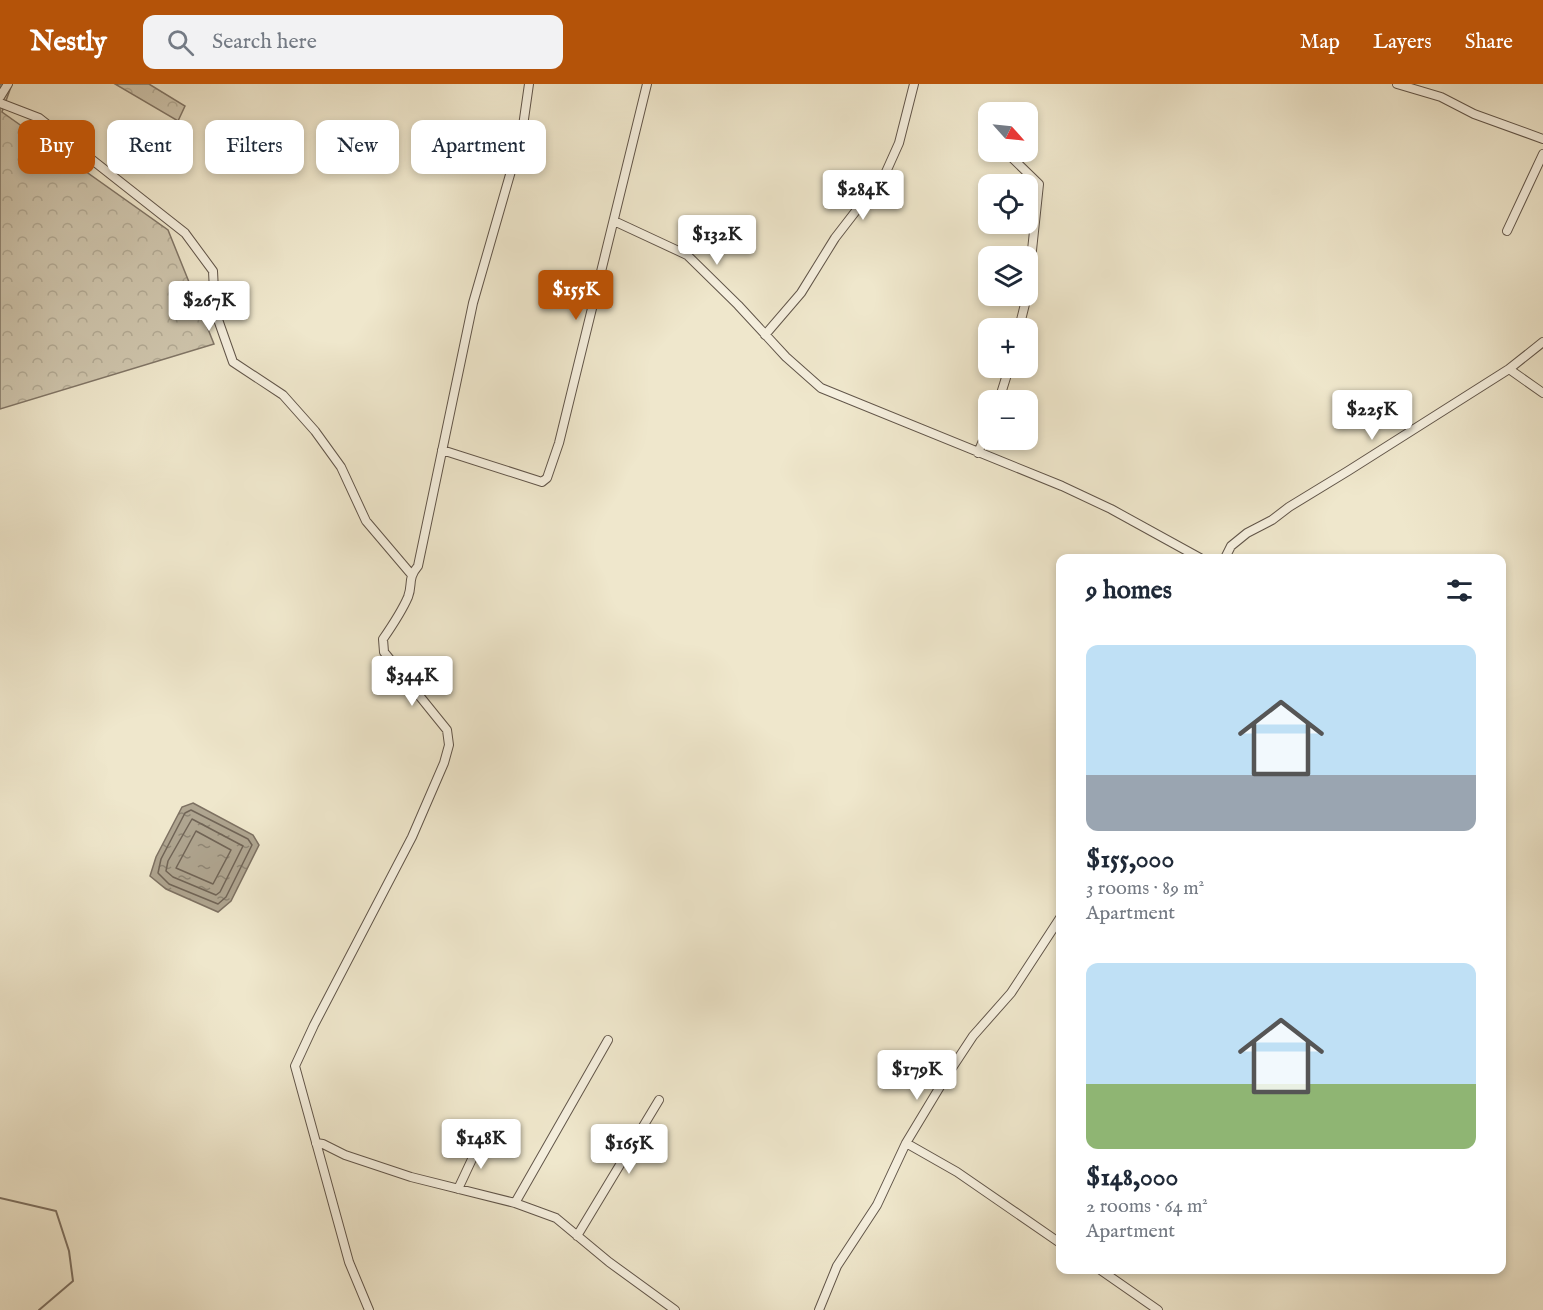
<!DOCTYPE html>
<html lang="en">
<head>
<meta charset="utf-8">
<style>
	body { margin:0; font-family:"IM FELL English",serif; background:#f2f2f3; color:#1f2937; height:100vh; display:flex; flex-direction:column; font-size:22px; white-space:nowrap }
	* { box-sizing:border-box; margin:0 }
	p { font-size:20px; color:#747a83 }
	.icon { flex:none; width:33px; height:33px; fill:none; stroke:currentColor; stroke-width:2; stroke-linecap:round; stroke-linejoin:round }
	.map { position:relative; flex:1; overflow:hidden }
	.details { position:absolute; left:1056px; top:470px; width:450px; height:720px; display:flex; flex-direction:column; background:#fff; border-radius:12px; box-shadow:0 3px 9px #0003 }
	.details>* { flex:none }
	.hud { position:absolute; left:18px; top:36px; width:570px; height:54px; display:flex; gap:12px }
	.needle { width:39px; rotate:117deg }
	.tools { position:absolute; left:978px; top:18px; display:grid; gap:12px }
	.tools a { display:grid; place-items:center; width:60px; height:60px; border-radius:12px; background:#fff; box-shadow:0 3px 9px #0003; font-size:30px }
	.price { position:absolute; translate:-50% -51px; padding:0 14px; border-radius:6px; background:#fff; color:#222; font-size:20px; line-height:39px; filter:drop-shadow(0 2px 3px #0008) }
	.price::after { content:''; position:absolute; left:50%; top:36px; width:18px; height:14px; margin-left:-9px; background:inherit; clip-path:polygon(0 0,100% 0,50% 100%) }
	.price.on { background:#b45309; color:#fff }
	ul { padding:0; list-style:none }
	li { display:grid; align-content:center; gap:12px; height:318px; padding:0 30px }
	li span { display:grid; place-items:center; height:186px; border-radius:12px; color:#555 }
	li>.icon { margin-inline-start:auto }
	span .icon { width:108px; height:108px; fill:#fffc; stroke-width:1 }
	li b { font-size:26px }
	h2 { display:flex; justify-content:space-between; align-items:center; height:72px; padding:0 30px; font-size:26px }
	.pill { padding:0 21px; border-radius:12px; background:#fff; box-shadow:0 3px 9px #0003; font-size:21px; line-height:54px }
	.pill.on { background:#b45309; color:#fff }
	header { display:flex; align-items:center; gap:36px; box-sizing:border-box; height:84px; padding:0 30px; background:#b45309; color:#fff }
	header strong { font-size:28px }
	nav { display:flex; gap:33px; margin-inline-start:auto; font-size:21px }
	.search { width:420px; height:54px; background:#f2f2f3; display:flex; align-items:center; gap:15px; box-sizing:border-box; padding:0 21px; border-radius:12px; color:#747a83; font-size:22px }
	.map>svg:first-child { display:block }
	.forest { fill:url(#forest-crowns); stroke:#807566; stroke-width:1.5 }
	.water { fill:url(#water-ripples); stroke:#7d7162; stroke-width:1.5 }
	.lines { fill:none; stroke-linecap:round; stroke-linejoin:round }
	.shore { stroke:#706456; stroke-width:1.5 }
	.stream { stroke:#7d7162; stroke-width:2 }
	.street-casing { stroke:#615549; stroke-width:10 }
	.street { stroke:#f5efde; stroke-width:8 }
</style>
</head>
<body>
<header>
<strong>Nestly</strong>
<div class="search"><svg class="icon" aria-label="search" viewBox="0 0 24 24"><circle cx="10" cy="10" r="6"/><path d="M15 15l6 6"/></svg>Search here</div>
<nav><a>Map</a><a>Layers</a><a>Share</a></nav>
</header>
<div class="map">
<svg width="1543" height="1226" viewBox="0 0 1543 1226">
	<defs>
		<pattern id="forest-crowns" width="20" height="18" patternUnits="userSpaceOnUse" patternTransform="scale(1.5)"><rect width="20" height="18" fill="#cfc6ae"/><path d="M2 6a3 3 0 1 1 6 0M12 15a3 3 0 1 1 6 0" fill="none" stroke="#b2aa95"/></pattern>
		<pattern id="water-ripples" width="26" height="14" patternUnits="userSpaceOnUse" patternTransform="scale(1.5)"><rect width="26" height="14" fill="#afa590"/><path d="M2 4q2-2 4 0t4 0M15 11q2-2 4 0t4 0" fill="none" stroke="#8f8675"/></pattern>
	</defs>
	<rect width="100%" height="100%" fill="#efe7cc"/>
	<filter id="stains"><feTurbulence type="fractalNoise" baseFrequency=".00333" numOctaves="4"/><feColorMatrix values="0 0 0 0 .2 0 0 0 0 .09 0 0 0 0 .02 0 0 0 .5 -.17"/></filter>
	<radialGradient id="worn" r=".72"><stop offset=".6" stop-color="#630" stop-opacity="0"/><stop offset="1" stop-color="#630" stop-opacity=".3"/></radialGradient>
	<path class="forest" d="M0,0H12L2,28L168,146L214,260L0,325Z
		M115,0H149L185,22L178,37Z"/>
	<path class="water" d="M193,719L253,751L259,761L231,817L218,828L166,805L150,792L156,773L182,723Z"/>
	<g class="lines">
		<path class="shore" d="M191,726L248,755L252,761L226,813L218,820L169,800L158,789L161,775L185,729Z
			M192,735L243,762L220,808L216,811L173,793L166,787L168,777Z
			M196,747L231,766L213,800L176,784Z"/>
		<path class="stream" d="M0,1114L56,1127L69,1167L73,1197L39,1226"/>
		<g class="street-casing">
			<path id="street" d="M1397,0L1441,13L1474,30L1543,55
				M0,13L8,0
				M0,19L39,34L185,149L213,187L215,227L233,278L283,311L315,347L341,383L366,437L411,490
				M1006,68L1039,100L1028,204
				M614,137L687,171L738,221L786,273L821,304L1062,402L1111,425L1200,474
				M1507,147L1543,70
				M1019,244L1027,212
				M765,251L801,209L835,154L886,88L899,59L914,0
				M1509,285L1543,309
				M999,316L1009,284
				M442,366L542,398L547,394L559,359L647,0
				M978,369L988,344
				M1225,474L1231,462L1247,449L1272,436L1289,423L1348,387L1509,285L1543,258
				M316,1059L323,1060L345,1071L411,1093L515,1119L556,1134L609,1178L675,1226
				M906,1059L957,1088L1060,1159
				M458,1105L481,1056
				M515,1119L608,956
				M577,1152L659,1016
				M1099,1185L1158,1226
				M369,1226L349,1178L295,982L314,941L412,753L444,679L449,661L447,646L384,568L383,555C392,542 401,529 408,513C413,500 407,495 418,482L473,219L522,49L529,0
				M819,1226L837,1182L877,1121L906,1059L944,996L973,952L1011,909L1060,834"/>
		</g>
		<use href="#street" class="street"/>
	</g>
	<rect width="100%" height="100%" filter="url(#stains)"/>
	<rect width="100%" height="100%" fill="url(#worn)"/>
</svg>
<div class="tools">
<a><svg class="needle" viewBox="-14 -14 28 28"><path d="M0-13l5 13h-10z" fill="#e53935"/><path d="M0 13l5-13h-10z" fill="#747a83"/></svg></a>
<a><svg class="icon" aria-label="locate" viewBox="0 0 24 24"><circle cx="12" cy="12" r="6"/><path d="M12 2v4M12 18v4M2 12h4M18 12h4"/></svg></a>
<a><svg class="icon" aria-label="layers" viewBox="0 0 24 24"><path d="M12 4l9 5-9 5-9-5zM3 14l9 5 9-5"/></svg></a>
<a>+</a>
<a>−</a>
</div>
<b class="price" style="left:863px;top:137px">$284K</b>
<b class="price" style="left:717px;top:182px">$132K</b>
<b class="price on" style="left:576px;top:237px">$155K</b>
<b class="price" style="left:209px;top:248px">$267K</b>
<b class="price" style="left:1372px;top:357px">$225K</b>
<b class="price" style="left:412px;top:623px">$344K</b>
<b class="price" style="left:917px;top:1017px">$179K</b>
<b class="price" style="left:481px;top:1086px">$148K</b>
<b class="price" style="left:629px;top:1091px">$165K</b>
<div class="hud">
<a class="pill on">Buy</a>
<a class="pill">Rent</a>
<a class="pill">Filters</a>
<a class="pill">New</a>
<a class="pill">Apartment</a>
</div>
<section class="details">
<h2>9 homes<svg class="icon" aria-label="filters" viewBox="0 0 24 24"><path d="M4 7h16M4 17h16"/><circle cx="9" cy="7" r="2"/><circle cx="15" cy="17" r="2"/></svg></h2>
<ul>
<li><span style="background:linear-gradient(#bfe0f5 70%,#9aa5b1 0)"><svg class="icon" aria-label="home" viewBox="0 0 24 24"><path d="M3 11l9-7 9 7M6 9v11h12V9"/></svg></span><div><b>$155,000</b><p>3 rooms · 89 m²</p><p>Apartment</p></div></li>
<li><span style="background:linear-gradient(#bfe0f5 65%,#8fb573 0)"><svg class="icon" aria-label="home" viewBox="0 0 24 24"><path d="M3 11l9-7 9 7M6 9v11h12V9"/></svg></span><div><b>$148,000</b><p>2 rooms · 64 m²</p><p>Apartment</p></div></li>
</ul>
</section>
</div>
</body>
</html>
